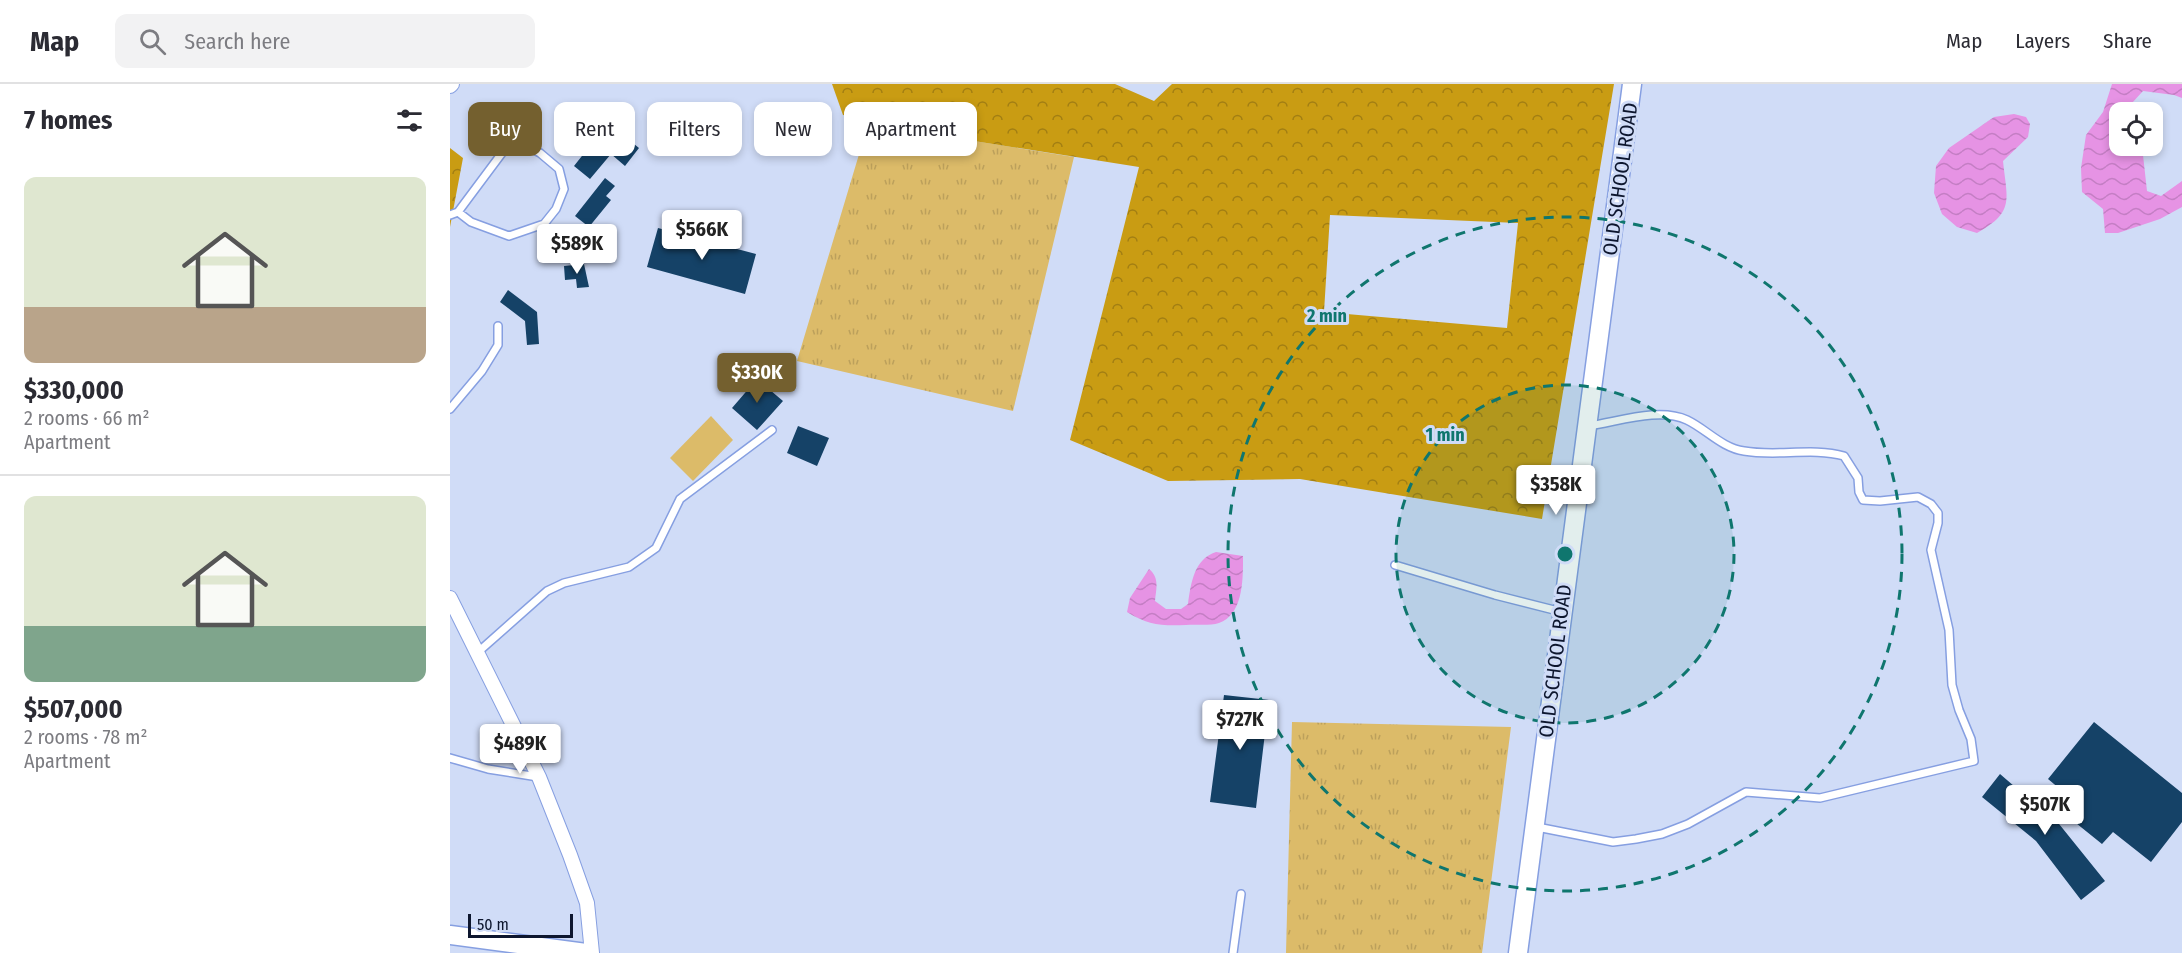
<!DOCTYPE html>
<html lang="en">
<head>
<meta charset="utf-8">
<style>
	body { margin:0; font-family:"Fira Sans Condensed",sans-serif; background:#f2f2f3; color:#2b2b33; height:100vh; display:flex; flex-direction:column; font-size:22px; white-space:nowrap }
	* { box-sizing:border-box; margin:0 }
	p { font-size:20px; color:#7c7c81 }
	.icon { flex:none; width:33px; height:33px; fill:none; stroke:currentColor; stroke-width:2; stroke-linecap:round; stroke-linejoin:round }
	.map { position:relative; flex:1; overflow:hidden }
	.panel { display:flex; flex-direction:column; background:#fff; width:450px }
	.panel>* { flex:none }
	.banner { position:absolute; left:18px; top:18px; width:570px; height:54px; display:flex; gap:12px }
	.fabs { position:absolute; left:1659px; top:18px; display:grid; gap:12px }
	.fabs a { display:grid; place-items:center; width:54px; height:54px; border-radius:12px; background:#fff; box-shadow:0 3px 9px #0003; font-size:30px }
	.scale { position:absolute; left:18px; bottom:15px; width:105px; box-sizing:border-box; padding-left:6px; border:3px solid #0d162e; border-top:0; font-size:16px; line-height:21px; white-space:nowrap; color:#0d162e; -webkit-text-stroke:4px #d0dcf7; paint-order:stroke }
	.price { position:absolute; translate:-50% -51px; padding:0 14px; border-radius:6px; background:#fff; color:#222; font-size:20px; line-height:39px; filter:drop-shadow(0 2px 3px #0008) }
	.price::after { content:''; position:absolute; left:50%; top:36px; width:18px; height:14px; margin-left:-9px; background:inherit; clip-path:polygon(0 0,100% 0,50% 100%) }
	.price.on { background:#74602f; color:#fff }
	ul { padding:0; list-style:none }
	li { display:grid; align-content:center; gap:12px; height:318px; padding:0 24px }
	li+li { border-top:2px solid #e1e1e2 }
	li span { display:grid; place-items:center; height:186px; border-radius:12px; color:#555 }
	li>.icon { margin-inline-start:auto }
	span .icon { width:108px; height:108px; fill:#fffc; stroke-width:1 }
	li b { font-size:26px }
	h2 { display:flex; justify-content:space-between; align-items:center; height:72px; padding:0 24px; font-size:26px }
	.tag { padding:0 21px; border-radius:12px; background:#fff; box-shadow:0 3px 9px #0003; font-size:21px; line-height:54px }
	.tag.on { background:#74602f; color:#fff }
	header { display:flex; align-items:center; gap:36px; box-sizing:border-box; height:84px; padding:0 30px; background:#fff; border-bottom:2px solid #e1e1e2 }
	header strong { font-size:28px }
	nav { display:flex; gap:33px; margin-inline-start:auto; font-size:21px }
	.search { width:420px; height:54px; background:#f2f2f3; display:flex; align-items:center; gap:15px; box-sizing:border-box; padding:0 21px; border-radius:12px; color:#7c7c81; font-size:22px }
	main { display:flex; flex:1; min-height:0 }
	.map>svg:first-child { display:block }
	.grass { fill:url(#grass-tufts) }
	.forest { fill:url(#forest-crowns); fill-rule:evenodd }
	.green { fill:#dcbb69 }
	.water { fill:url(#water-waves) }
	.building { fill:#154267 }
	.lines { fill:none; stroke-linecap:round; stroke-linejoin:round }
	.lane-casing { stroke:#869fe1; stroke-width:10 }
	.street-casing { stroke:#869fe1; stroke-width:16 }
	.secondary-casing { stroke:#869fe1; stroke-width:21 }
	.lane { stroke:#fff; stroke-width:7 }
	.street { stroke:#fff; stroke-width:14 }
	.secondary { stroke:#fff; stroke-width:18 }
	.ring { fill:none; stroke:#0f766e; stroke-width:3; stroke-dasharray:10 8 }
	.labels { text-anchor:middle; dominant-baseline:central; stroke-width:6; stroke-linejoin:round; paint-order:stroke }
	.street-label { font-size:20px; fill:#0d162e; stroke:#d0dcf7 }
	.centre { fill:#0f766e; stroke:#d0dcf7; stroke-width:3 }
	.ring-label { font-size:18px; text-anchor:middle; font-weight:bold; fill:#0f766e; stroke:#d0dcf7; stroke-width:6; stroke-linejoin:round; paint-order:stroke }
</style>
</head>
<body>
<header>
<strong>Map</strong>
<div class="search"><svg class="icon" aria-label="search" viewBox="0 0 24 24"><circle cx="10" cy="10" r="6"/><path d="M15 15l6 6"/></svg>Search here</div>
<nav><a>Map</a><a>Layers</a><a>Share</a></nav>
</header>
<main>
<section class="panel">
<h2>7 homes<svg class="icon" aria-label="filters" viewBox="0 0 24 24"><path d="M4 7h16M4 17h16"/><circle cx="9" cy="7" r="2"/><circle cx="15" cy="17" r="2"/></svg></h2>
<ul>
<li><span style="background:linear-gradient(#dfe7d0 70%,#b9a48a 0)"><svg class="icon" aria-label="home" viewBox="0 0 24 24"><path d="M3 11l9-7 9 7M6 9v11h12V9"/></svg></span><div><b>$330,000</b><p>2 rooms · 66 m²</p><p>Apartment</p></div></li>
<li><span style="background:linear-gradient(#dfe7d0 70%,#7fa58c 0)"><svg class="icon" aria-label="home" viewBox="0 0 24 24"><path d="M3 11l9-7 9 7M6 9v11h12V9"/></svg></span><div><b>$507,000</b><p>2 rooms · 78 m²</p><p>Apartment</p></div></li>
</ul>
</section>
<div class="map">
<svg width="1732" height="869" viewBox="0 0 1732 869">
	<defs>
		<pattern id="grass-tufts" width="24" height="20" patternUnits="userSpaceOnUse" patternTransform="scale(1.5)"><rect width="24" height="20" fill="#dcbb69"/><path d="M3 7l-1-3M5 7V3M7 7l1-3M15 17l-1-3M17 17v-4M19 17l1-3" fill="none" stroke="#bca05b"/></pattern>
		<pattern id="forest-crowns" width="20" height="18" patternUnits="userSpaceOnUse" patternTransform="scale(1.5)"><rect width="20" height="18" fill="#c99c13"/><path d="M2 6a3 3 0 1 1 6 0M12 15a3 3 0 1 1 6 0" fill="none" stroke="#a27e12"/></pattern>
		<pattern id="water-waves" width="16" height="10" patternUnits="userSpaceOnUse" patternTransform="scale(1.5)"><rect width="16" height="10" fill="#e693e4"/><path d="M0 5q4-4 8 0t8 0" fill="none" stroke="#c47ec4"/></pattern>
	</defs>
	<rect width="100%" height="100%" fill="#d0dcf7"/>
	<path class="grass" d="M419,37L480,50L624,73L563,327L347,277Z
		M842,638L1061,643L1032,869H836Z"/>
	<path class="forest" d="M382,0H665L704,17L722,0H1164L1092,435L850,395L718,397L620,356L689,83L480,50L393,31ZM880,131L1068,139L1057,244L874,228Z
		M0,64L13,74L0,143Z"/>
	<path class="green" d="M261,332L283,356L243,397L220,374Z"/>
	<path class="water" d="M1662,0H1732V14L1724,11L1693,7L1682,19L1684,28H1670V62H1692L1697,107L1711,112L1732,97V123L1710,135L1668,149H1655L1653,125L1632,108L1631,84L1636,51L1653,28Z
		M1564,30L1576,33L1580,40L1578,53L1553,77C1557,116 1565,128 1527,149L1507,143L1492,130L1484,109L1486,82L1499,64L1544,33Z
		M766,468L793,472C793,493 794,530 769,539C760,542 745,540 736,541C711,542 698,541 677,528L680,514L699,485C710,494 706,505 705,517L716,525H731L738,520C741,499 744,475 766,468Z"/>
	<path class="building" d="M158,39L189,64L175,82L161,70L140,95L124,82Z
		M155,94L165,102L156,112L161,116L139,143L125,132Z
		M208,144L306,170L295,210L197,183Z
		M134,180L139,203L127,204L126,195L115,196L114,182Z
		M58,206L87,228L89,260L77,261L75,237L50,218Z
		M307,295L333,317L307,346L282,324Z
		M348,342L379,354L367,382L337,369Z
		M774,611L819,616L806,724L760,718Z
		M1644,638L1732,709V738L1701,778L1663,748L1652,760L1606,723L1616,710L1598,695Z
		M1550,690L1599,732L1601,730L1655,797L1631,816L1586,757L1532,713Z"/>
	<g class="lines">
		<g class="lane-casing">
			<path id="lane" d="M0,131L8,128L52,69L64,60L77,62L90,69L109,85L114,105L106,125L94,140L59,152L21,138L8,128
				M0,325L32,287L48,261V242
				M945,481L1045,511L1112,528
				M27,569L97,507L114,499L179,483L206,464L230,415L322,346
				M0,674L38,685L88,693
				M1087,743L1163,758L1186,755L1212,750L1238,740L1296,708L1370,714L1524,677L1521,655L1509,626L1502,601L1499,546L1481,466L1488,439V429L1481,420L1468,413L1430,417L1413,416L1409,408L1408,394L1394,372C1362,363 1327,373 1294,367C1272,364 1256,345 1237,336C1209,323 1168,338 1138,342
				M783,869L791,810"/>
		</g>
		<g class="street-casing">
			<path id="street" d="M0,2L2,0
				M0,514L89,693L120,771L137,819L142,869"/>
		</g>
		<g class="secondary-casing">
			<path id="secondary" d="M0,851L136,869
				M1068,869L1182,0"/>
		</g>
		<use href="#lane" class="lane"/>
		<use href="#street" class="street"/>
		<use href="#secondary" class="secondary"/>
	</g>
	<circle cx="1115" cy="470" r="169" fill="#0f766e" fill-opacity=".12"/>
	<g class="ring">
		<circle cx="1115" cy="470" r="169"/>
		<circle cx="1115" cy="470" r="337"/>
	</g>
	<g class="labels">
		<g class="street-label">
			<text transform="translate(1170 95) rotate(-82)">OLD SCHOOL ROAD</text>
			<text transform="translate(1105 577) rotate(-83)">OLD SCHOOL ROAD</text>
		</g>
	</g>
	<circle cx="1115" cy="470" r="9" class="centre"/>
	<g class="ring-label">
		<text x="877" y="238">2 min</text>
		<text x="995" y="357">1 min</text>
	</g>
</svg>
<div class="fabs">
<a><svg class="icon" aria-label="locate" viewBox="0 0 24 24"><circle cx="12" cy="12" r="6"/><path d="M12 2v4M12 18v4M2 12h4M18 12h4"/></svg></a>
</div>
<div class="scale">50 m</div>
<b class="price" style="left:252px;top:177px">$566K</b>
<b class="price" style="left:127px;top:191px">$589K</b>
<b class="price on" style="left:307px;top:320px">$330K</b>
<b class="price" style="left:1106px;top:432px">$358K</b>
<b class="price" style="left:790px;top:667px">$727K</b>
<b class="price" style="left:70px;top:691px">$489K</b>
<b class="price" style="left:1595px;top:752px">$507K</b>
<div class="banner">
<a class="tag on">Buy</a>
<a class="tag">Rent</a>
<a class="tag">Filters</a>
<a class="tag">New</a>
<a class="tag">Apartment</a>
</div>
</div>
</main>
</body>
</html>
